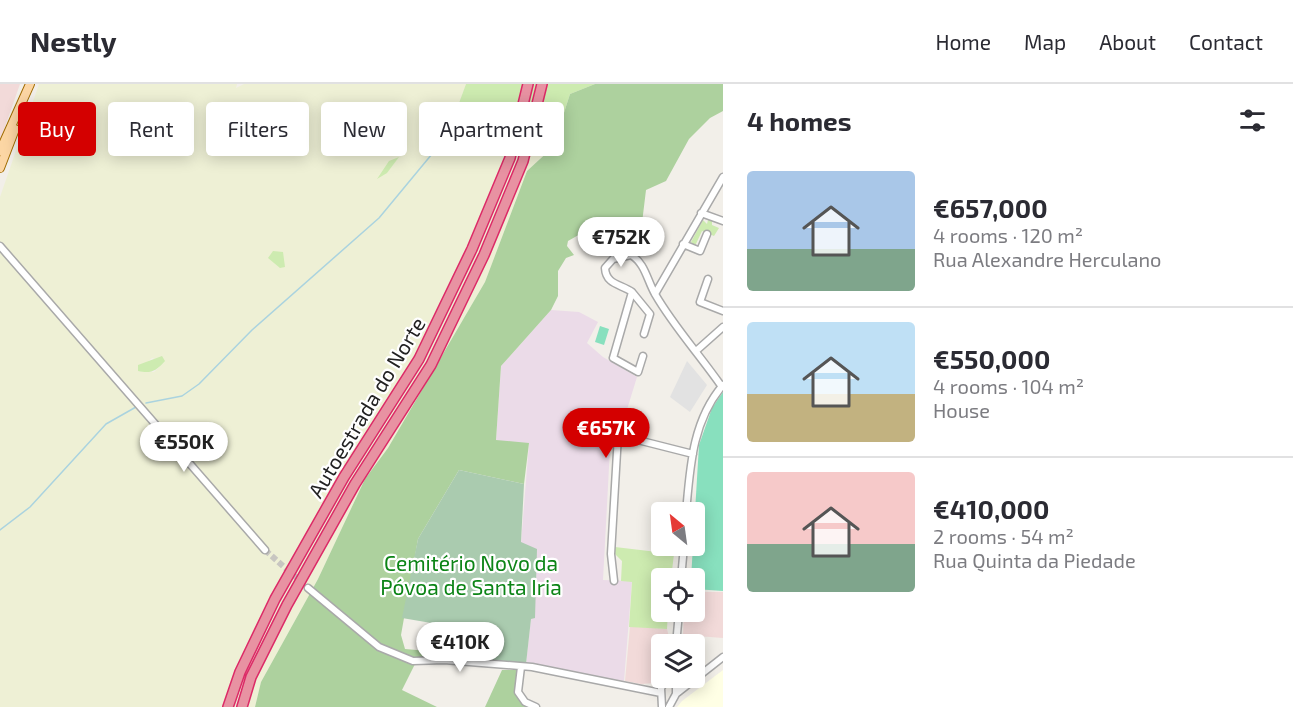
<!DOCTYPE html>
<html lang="en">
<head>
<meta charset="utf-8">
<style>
	body { margin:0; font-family:"Exo 2",sans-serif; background:#f7f7f7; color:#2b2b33; height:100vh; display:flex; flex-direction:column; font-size:22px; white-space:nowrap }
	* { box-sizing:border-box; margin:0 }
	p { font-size:20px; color:#7c7c81 }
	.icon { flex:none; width:33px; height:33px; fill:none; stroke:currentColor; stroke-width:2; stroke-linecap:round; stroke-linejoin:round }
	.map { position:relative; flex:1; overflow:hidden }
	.sheet { display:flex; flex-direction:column; background:#fff; width:570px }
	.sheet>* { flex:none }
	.top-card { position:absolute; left:18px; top:18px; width:570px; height:54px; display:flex; gap:12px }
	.needle { width:39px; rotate:331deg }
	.tools { position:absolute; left:651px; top:418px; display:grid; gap:12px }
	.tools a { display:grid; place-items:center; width:54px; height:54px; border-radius:6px; background:#fff; box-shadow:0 3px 15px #0003; font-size:30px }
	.price { position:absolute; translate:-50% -51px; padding:0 14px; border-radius:21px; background:#fff; color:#222; font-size:20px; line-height:39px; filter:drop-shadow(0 2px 3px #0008) }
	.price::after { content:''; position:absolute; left:50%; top:36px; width:18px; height:14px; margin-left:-9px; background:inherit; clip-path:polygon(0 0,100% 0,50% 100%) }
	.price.current { background:#d40000; color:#fff }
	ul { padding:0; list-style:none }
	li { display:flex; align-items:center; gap:18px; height:150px; padding:0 24px }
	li+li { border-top:2px solid #e1e1e2 }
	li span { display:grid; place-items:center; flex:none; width:168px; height:120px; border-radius:6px; color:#555 }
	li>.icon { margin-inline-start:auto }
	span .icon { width:72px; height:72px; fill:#fffc; stroke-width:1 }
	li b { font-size:26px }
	h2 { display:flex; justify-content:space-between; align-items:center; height:72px; padding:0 24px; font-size:26px }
	.tag { padding:0 21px; border-radius:6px; background:#fff; box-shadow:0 3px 15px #0003; font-size:21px; line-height:54px }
	.tag.current { background:#d40000; color:#fff }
	header { display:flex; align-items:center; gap:36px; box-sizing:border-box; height:84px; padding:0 30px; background:#fff; border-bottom:2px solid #e1e1e2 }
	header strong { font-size:28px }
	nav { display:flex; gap:33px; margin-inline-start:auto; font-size:21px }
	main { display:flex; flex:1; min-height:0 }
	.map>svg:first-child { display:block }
	.commercial { fill:#f2dad9 }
	.industrial { fill:#ebdbe8 }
	.education { fill:#ffffe5 }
	.farmland { fill:#eef0d5; fill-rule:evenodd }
	.grass { fill:#cdebb0 }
	.forest { fill:#add19e }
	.cemetery { fill:#aacbaf }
	.pitch { fill:#88e0be }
	.parking { fill:#e2e2e2 }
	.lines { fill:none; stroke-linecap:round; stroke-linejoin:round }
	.stream { stroke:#aad3df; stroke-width:1.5 }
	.minor-tunnel { stroke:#c8c6c1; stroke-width:6; stroke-dasharray:6 3; stroke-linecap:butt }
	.minor-casing { stroke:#a9a9a9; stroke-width:9 }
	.major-casing { stroke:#a06b00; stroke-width:10 }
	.highway-casing { stroke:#dc2a67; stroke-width:12 }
	.minor { stroke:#fff; stroke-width:6 }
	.major { stroke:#fcd6a4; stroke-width:8 }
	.highway { stroke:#e892a2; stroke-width:9 }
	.labels { text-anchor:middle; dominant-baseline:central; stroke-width:4.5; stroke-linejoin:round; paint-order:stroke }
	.street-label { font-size:21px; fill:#222; stroke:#fff }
	.park-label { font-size:21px; fill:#0c8416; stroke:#fff }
</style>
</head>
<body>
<header>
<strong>Nestly</strong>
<nav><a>Home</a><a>Map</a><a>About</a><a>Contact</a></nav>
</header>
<main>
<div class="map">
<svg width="723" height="623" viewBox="0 0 723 623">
	<rect width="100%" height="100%" fill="#f2efe9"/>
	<path class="commercial" d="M0,0H20L0,57Z
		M695,508H723V554L683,551L684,528H694Z
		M630,542L667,545L671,561H662L663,594L655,599L641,600L625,597Z"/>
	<path class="industrial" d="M551,226L579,228L598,238L587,259L603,273L637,293L621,345L611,346L603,496L632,497L624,597L526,580L531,534H535L521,459L529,360L496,357L501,282Z"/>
	<path class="education" d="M723,586V623H677L682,617Z"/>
	<path class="farmland" d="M39,0H237L236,4L244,0H466L442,64L499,72L553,63L527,87L485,198L388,364L365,395L318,495L261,598L255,623H0V113ZM152,274L164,278L154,288L138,287Z"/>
	<path class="grass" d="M466,0H595L570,10L553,63L499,72L442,65Z
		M399,73L387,89L377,95L389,77Z
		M703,136L707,140L708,136L712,137V141L719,144L714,152L702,147L695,162L691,158Z
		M273,167L283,168L285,183L280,184L268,174Z
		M162,272L165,277C156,287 151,290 138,287V281Z
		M615,463L674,470L671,495H662V528H668L667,545L629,543L632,498L621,497L622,477L615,470Z"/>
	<path class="forest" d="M595,0H723V27L710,34L689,55L666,97L646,106L642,139H646L644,159L633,158C624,142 619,135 601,134L591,149H582L568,157L567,162L574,171L566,174L558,187V212L551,226L501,282L496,356L529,359L524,400L459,386L418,455L401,551L405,565L440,568L439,572L418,574L402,606L437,623H255L261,598L318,495L365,395L388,364L485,198L527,87L553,63L570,10Z
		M502,586H518C514,605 515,611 529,623H485Z"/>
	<path class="cemetery" d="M459,386L524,400L521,458L537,465L535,534L531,535L526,580L475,574L466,560L452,557L443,541L402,534L418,455Z"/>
	<path class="pitch" d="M600,242L609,245L604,261L595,258Z
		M723,308V507L695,505L694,495H691L699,361L712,324Z"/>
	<path class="parking" d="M687,277L707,301L690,328L670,313Z"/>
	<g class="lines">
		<path class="stream" d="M146,319L182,312L199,300L252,246L379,134L432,70L472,41
			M0,446L30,423L106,340L136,323"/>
		<path class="minor-tunnel" d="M265,466L308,504"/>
		<g class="minor-casing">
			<path id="minor" d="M701,129L723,137
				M683,160L700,167L707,150
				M0,162L265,466
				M708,195L700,218L723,227
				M632,208C621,200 606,201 605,184L613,175L631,171C645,179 647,196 655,210C674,243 700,271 722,303
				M655,210L723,93
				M696,267L723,243
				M643,272L638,288L613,274L632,208L650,230L644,250
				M686,429C690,384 692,337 723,301
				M681,495L684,462
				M614,497L611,470L618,351L693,370
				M308,504L379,563L413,577L444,576L532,583L661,609
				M676,561L679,528
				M521,583L518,608L525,618L536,623
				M666,598L676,601V610
				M676,602L694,594
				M662,623L661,604L668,594
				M669,623L676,610L723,573"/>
		</g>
		<g class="major-casing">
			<path id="major" d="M0,67L30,0
				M0,84L15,45"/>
		</g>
		<g class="highway-casing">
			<path id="highway" d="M228,623L240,588L275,515L344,393L419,275L472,165L510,74L528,0
				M242,623L251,593L287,521L355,400L431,281L484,171L523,77L542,0"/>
		</g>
		<use href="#minor" class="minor"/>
		<use href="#major" class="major"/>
		<use href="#highway" class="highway"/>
	</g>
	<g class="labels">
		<g class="street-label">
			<text transform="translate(366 323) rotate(-59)">Autoestrada do Norte</text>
		</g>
		<g class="park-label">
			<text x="471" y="478">Cemitério Novo da<tspan x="471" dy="24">Póvoa de Santa Iria</tspan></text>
		</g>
	</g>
</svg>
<div class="tools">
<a><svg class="needle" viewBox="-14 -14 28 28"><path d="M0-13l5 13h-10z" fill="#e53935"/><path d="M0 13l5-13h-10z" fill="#7c7c81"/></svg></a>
<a><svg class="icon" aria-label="locate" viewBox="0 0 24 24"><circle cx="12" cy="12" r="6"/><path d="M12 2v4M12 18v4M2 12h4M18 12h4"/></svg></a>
<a><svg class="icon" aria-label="layers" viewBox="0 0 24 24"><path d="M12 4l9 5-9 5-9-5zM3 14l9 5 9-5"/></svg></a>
</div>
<b class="price" style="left:621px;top:184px">€752K</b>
<b class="price current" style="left:606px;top:375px">€657K</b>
<b class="price" style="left:184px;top:389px">€550K</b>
<b class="price" style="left:460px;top:589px">€410K</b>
<div class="top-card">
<a class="tag current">Buy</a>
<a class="tag">Rent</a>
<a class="tag">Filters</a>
<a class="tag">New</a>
<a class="tag">Apartment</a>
</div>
</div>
<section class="sheet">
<h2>4 homes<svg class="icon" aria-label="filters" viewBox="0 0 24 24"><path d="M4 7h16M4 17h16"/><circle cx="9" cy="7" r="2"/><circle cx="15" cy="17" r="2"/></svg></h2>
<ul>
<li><span style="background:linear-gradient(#a9c7e8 65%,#7fa58c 0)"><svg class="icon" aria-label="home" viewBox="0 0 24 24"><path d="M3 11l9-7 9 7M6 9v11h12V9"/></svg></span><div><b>€657,000</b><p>4 rooms · 120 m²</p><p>Rua Alexandre Herculano</p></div></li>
<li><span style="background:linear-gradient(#bfe0f5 60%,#c2b280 0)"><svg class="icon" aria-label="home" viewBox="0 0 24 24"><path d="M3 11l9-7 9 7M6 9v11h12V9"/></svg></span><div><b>€550,000</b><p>4 rooms · 104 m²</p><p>House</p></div></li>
<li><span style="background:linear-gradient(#f6c9c9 60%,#7fa58c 0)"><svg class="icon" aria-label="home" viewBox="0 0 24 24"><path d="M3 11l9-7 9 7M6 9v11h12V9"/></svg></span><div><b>€410,000</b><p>2 rooms · 54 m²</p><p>Rua Quinta da Piedade</p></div></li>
</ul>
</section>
</main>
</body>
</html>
